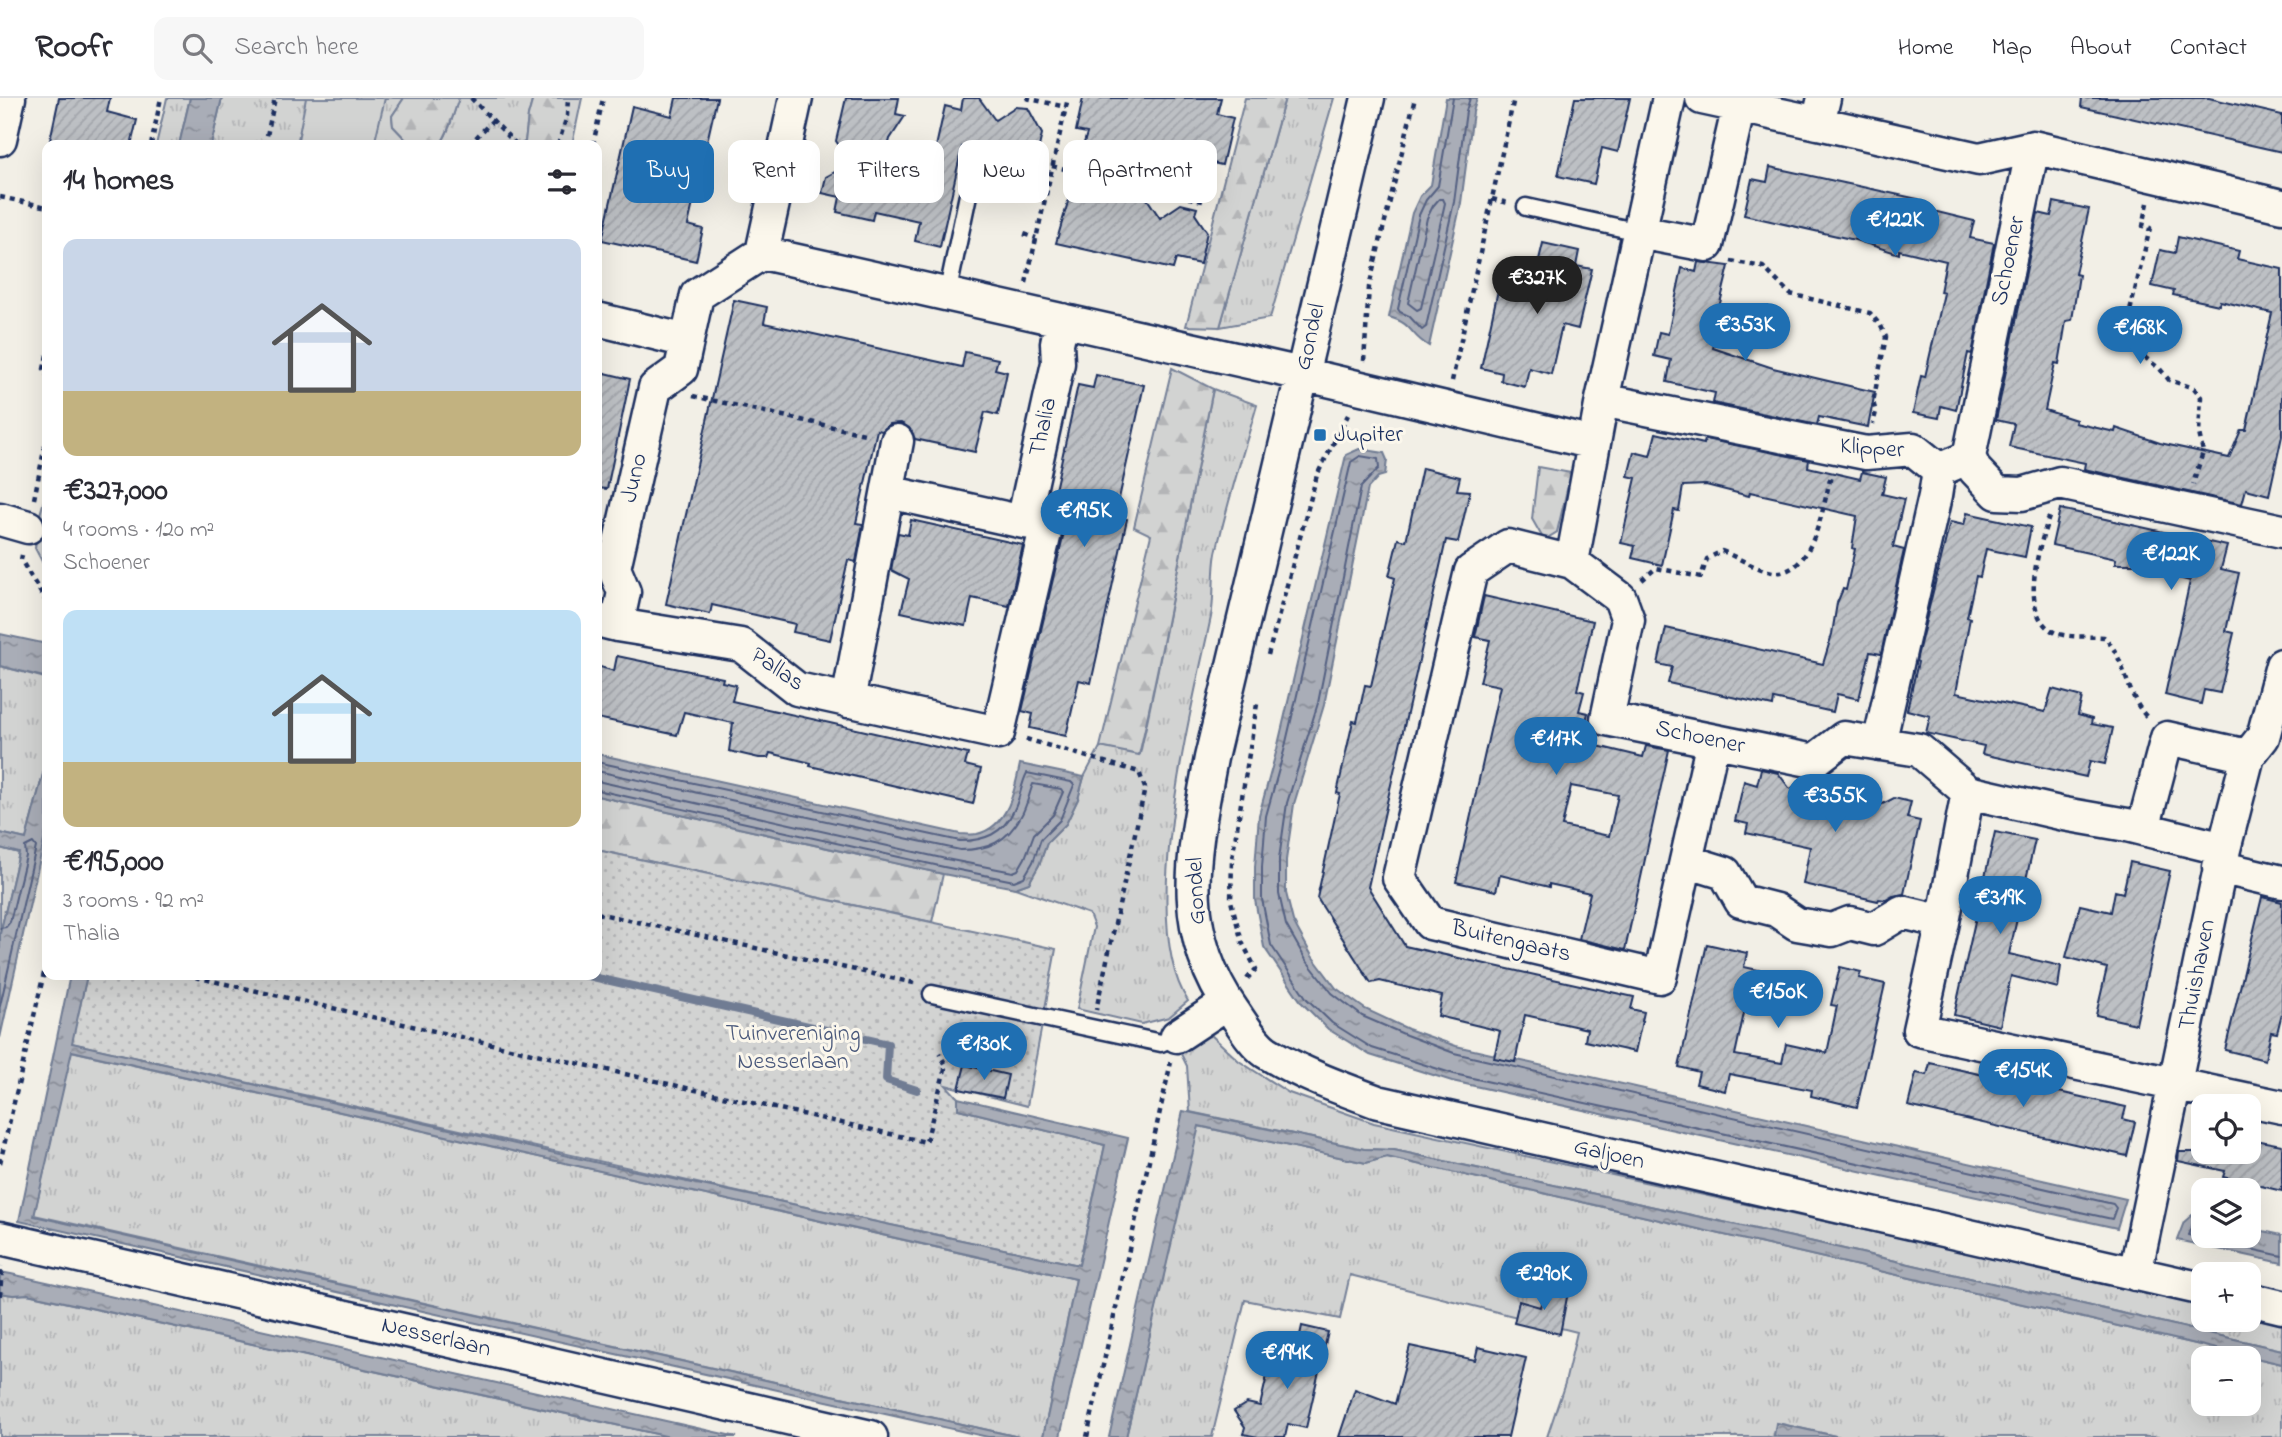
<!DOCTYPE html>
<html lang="en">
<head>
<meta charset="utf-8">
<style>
	body { margin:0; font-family:"Indie Flower",sans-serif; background:#f7f7f7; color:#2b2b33; height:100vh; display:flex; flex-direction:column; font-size:26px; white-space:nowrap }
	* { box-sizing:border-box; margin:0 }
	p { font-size:23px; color:#7c7c81 }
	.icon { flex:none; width:38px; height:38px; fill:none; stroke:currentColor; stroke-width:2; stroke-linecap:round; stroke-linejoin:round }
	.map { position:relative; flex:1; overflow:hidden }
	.drawer { position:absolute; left:42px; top:42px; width:560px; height:840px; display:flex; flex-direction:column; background:#fff; border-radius:14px; box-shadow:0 7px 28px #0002 }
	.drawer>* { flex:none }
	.guide { position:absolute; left:623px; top:42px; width:665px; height:63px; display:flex; gap:14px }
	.buttons { position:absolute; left:2191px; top:996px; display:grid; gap:14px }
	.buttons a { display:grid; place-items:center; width:70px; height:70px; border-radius:14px; background:#fff; box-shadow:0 7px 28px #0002; font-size:35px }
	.price { position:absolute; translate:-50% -60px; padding:0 16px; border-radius:24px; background:#1f6fb2; color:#fff; font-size:23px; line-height:46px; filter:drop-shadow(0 2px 4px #0008) }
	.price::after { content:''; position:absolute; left:50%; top:42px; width:21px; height:16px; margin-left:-10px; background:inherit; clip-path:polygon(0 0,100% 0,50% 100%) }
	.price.selected { background:#222; color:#fff }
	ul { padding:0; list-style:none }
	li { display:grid; align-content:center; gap:14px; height:371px; padding:0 21px }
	li span { display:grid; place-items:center; height:217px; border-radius:14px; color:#555 }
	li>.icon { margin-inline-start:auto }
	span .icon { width:126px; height:126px; fill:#fffc; stroke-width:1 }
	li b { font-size:30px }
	h2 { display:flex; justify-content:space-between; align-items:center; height:84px; padding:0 21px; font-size:30px }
	.tag { padding:0 24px; border-radius:14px; background:#fff; box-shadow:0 7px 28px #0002; font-size:24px; line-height:63px }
	.tag.selected { background:#1f6fb2; color:#fff }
	header { display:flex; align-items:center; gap:42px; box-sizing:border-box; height:98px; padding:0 35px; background:#fff; border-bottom:2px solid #e1e1e2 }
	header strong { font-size:33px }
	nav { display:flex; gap:38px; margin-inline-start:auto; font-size:24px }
	.search { width:490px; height:63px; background:#f7f7f7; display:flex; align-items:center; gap:18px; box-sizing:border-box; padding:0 24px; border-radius:14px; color:#7c7c81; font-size:26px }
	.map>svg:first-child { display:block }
	.grass { fill:url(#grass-tufts); stroke:#768198; stroke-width:2; fill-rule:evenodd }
	.forest { fill:url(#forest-firs); stroke:#768198; stroke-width:2 }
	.garden { fill:url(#garden-dots); stroke:#768198; stroke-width:2 }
	.pitch { fill:#d2d3d2; stroke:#768198; stroke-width:2 }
	.water { fill:url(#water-ripples); stroke:#707b93; stroke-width:2 }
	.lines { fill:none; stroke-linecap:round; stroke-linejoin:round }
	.shore { stroke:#546182; stroke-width:2 }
	.stream { stroke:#707b93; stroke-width:8 }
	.building { fill:url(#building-hatch); stroke:#1b2f5e; stroke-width:2; fill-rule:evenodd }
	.lane-casing { stroke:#1b2f5e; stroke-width:21 }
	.street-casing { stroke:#1b2f5e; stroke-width:37 }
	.path { stroke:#1b2f5e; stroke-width:4.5; stroke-dasharray:5 5; stroke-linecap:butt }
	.lane { stroke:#fbf7ec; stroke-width:16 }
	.street { stroke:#fbf7ec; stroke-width:32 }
	.poi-dot { fill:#1f6fb2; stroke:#fbf7ec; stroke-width:2.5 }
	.labels { text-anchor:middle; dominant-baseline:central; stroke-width:6; stroke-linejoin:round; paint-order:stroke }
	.street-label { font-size:24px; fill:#1b2f5e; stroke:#fbf7ec }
	.poi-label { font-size:24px; fill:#1b2f5e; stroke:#fbf7ec; text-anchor:start }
	.park-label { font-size:24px; fill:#49587b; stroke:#fbf7ec }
</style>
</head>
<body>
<header>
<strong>Roofr</strong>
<div class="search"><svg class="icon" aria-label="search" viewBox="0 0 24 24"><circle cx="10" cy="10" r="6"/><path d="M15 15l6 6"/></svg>Search here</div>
<nav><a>Home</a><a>Map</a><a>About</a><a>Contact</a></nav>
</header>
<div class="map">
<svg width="2282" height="1339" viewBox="0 0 2282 1339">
	<defs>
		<pattern id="grass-tufts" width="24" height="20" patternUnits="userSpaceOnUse" patternTransform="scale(1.75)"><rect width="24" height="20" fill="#d2d3d2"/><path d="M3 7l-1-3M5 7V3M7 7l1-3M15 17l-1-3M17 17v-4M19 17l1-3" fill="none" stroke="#b4b5b7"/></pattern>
		<pattern id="forest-firs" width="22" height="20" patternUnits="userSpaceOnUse" patternTransform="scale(1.75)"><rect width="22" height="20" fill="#d2d3d2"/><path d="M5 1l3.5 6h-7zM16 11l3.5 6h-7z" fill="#b4b5b7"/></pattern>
		<pattern id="garden-dots" width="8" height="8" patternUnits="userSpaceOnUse" patternTransform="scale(1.75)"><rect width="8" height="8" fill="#d2d3d2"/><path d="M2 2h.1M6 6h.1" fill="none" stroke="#b4b5b7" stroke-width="1.8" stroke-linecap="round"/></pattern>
		<pattern id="water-ripples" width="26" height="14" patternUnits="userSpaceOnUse" patternTransform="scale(1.75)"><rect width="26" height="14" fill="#a9adb7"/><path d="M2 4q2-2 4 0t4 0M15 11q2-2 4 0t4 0" fill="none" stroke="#898d98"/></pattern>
		<pattern id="building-hatch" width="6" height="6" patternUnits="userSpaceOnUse" patternTransform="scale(1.75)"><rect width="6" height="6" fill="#bdc0c4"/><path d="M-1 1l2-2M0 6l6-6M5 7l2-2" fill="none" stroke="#a2a5ab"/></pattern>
	</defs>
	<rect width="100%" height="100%" fill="#f2efe6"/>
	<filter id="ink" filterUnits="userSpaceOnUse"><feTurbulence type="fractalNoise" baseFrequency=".0143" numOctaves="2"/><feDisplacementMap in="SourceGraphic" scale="14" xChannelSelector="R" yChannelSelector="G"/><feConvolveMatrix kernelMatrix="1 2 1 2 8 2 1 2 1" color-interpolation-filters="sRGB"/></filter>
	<g filter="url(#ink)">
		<path class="grass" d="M167,0H190L179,47H156Z
			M222,0H404L392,18L393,28L411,47H211Z
			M459,0H533L528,18L525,44L519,47H439C448,39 454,13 459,0Z
			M1285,0H1334L1270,220L1220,229Z
			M1213,291L1257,307C1243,356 1227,405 1216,455C1212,476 1215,498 1211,519C1192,610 1136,824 1188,903L1169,919L1142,926L1077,911L1094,829L1089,816L1015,790L1029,785L1039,767L1047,745L1066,726L1078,701L1084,679L1100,649L1140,656C1167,535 1188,413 1213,291Z
			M0,568L45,580L47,588V661L26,741L0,735Z
			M0,750L19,755L0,836Z
			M1210,936L1239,963L1289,995L1374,1025L2203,1206V1222H2249V1216L2282,1223V1252L1792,1139L1394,1052L1364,1051L1190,1014L1187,968L1178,950Z
			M71,953L1076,1181L1043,1339H1019L34,1117Z
			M1198,1028L1366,1065L1387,1059L2282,1266V1339H1840L1777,1325L1774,1337L1780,1339H1547L1565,1285L1577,1234L1350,1177L1340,1221L1245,1202L1212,1339H1126ZM2203,1260H2249V1306H2203Z
			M0,1195L13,1197L27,1196L670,1339H0Z"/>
		<path class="forest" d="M404,0H459C454,13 448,39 439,47H411L393,28L392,18Z
			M533,0H582L572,47H519L525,44L528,18Z
			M1245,0H1285L1220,229L1186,228Z
			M1172,270L1213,291C1188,413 1167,535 1139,657L1100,649L1151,437L1134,429Z
			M1538,369L1571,375L1557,434L1544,442L1532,421Z
			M47,392V473L35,450L39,420Z
			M597,698L943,776L932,824L597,752Z"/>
		<path class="garden" d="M597,752L1056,851L1027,1008L946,987L958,1000V1011L1105,1047L1079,1167L764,1100L71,945L87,877H597Z"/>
		<path class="pitch" d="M306,0H385L374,47H297Z"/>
		<path class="water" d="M190,0H222L211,47H179Z
			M1446,0H1477L1473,14L1461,105L1429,248C1409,237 1414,226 1389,219L1412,115L1420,98L1431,87Z
			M1359,351L1384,355L1387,362L1385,377L1378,379L1368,390L1324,607L1294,706L1286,762V795L1293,823L1312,858L1336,890L1365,911L1408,931L1456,948L2126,1101L2117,1130L1452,983L1370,957L1328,931L1302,905L1264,849L1255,802V769L1259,717L1277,651L1346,357Z
			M0,536L47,546V588L44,579L0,568Z
			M597,656L960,736C965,736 972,737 977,736C1008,729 1015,692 1020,666L1084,679L1078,701L1066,726L1047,745L1039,767L1029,785L1015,790L943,776L597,698Z
			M47,661V729L0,940V836L19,755L0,750V735L26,741Z
			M70,877H87L72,945L603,1066L1079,1167L1105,1047L958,1011V1000L1128,1040L1060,1339H1043L1076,1181L72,953L34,1118L1019,1339H988L19,1123Z
			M1183,1013L1364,1051L1394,1052L1792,1139L2282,1252V1266L1387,1059L1366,1065L1199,1028L1126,1339H1109Z
			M2192,1117L2203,1120V1138H2249V1130L2282,1137V1165L2177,1142L2184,1124Z
			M0,1174L11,1176L737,1339H670L28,1196L13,1197L0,1195Z
			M1776,1325L1840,1339H1780L1774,1338Z"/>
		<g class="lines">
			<path class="shore" d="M1453,0L1438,88L1426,102L1419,117L1398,211L1400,214L1409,218L1422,232L1426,229L1454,104L1466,13L1470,0
				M1443,101L1445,105L1421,210L1417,212L1408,205L1427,120L1433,108L1439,101Z
				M1360,358L1378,361L1379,370L1361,389L1318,605L1287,705L1279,761V796L1286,827L1306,862L1332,895L1362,918L1406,937L1454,955L2113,1106L2116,1110L2112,1121L1454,976L1372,950L1332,925L1307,901L1271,847L1262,801V769L1266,718L1284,653L1351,364Z
				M597,664L960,743C984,743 1003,736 1014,712C1020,701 1021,686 1027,675L1071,684L1074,687L1060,722L1041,741L1033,764L1024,779L1014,783L944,769L597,692
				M597,673L960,752C988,752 1007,744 1021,718C1027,708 1029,696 1033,686L1061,691L1063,694L1053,717L1034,736L1025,760L1018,772L1013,774L946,761L597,683
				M0,830L6,829L10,824L26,758L25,749L33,745L36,749L0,908
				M2203,1126H2193L2188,1137L2282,1158"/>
			<path class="stream" d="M584,877L888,946L886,982L917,992"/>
		</g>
		<path class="building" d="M59,0H110L107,14L137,22L131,47H49Z
			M676,0H717L688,127L703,131L696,163L602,142L632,8L672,18Z
			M846,0H899L896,16L905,18L890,41L884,65L930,76L945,8L961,12L963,0H979L995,22L1015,9L1028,10L1042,36L1035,66L962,49L940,149L915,143L919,123L874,113L872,122L837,114L840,99L822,95L826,79L851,65L836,43Z
			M1083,0H1221L1217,16L1233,20L1222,67L1152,52L1142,93L1160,120L1181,106L1197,110L1195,116L1207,134L1200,166L1176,161L1173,171L1056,145L1070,97L1115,72L1079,62L1087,35L1076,33Z
			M1575,0H1630L1618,54L1602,50L1594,86L1558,78Z
			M2082,0H2209L2282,17V54L2081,9Z
			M1770,69L1918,101L1917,109L1974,123L1970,140L1994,145L1972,256L1968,255L1956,312L1941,308L1939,320L1913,315L1921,278L1925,279L1944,195L1940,194L1946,163L1899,152V156L1855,142L1744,117L1752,81L1767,84Z
			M2054,104L2089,111L2075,176L2079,177L2072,222L2066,223L2059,266L2055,265L2045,312L2076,322L2075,325L2115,334L2116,330L2160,345L2229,360L2241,332H2246L2272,215L2220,203L2219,207L2173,197L2174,193L2152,188L2160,152L2175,155L2178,139L2239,153L2237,161L2282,171V338L2269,397L2246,391L2242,406L2084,371L2085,365L2009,349L2014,326L1996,322L2038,115L2051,118Z
			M1543,145L1579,153L1576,168L1592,171L1578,231L1562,227L1551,276L1529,270L1525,289L1501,283L1502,275L1481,270L1498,192L1523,198L1534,165L1538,166Z
			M1698,164L1729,168L1716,222L1720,223L1713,250L1773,270L1875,294L1868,329L1819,319L1817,327L1713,305L1715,295L1667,284L1671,262L1654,258L1659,234L1668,236L1682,170L1696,174Z
			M734,202L767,209L764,225L962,269L965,254L998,261L995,271L1007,274L998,317L985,314L975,354L915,341L909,330L901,325L890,326L882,333L877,332L856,425L863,426L856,464L848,462L830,542L793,534L795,526L712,507L710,516L666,506Z
			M597,273L630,281L607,391L597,390Z
			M1096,277L1144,287L1115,419L1127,421L1091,585L1079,582L1066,638L1030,630L1033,616L1022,613L1065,430L1064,421L1062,416L1066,395L1055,392L1078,287L1093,290Z
			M1656,335L1704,346L1705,341L1809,362L1808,369L1860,381L1862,374L1886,379L1882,396L1904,401L1893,449L1904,452L1881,556L1870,554L1859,601L1837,596L1833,614L1774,601L1773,608L1668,585L1672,569L1658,566L1666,530L1823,566L1832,536L1837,505L1843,491L1846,492L1855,451L1852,450L1857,418L1750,394L1749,398L1706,387L1683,388L1679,413L1674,412L1662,467L1632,460L1635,448L1621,445L1636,380L1628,378L1634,354L1650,358Z
			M1422,370L1460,379L1457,392L1470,393L1458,444L1446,442L1368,789L1405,848L1634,899L1631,911L1644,914L1635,954L1585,943L1587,931L1525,917L1515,964L1494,960L1500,933L1438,918L1442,898L1380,883L1371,885L1317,800L1340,696L1337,695L1353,623L1357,624L1365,587L1371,588L1395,480L1389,478L1398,441L1406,443Z
			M2060,411L2227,448L2221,471L2239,475L2226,533L2234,535L2220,595L2204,592L2201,606L2165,597L2190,483L2159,475L2161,466H2115L2116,461L2052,447Z
			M1967,415L2031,429L2025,459L1986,451L1980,479L1976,478L1967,519L1970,520L1956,595L2045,614L2052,591L2082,599L2078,617L2092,621L2091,626L2113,630L2105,666L2090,663L2086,679L1982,656L1984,648L1926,635L1930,618L1907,612L1918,564L1916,563L1950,424L1964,427Z
			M911,422L1023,447L1009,508L972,500L966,528L901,514L909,481L891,472L898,435L908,437Z
			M1484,498L1593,523L1577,592L1584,594L1579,613L1588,615L1581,644L1643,659L1646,648L1669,652L1625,852L1579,841L1590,795L1549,786V789L1500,777L1496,793L1456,784L1500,588L1480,584L1490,542L1475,539ZM1571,688L1618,697L1609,738L1562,728Z
			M617,558L723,580L722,584L736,587L732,603L968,656L965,667L981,671L973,706L810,668L811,665L770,655L768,660H759L729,653L733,625L684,614L677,637L597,620V568L614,573Z
			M1761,671L1778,675L1790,691L1807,680L1821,683L1833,703L1850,690L1865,694L1875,710L1894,700L1911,704L1907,720L1920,723L1904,796L1893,798L1886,802L1879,801L1878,803L1803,786L1810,749L1746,735L1748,726L1735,723L1744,683L1757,687Z
			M1995,734L2035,742L2009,856L2061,868L2058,890L2011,878L2000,928L1954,917Z
			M2130,764L2170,773L2136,926L2096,917L2107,870L2066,859L2080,807L2111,814L2115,793L2123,795Z
			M2262,799L2282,804V915L2277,935L2271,934L2265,962L2225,952Z
			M1707,846L1747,855L1744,869L1792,879L1784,914L1746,906L1735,957L1782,965L1786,946L1827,955L1837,908L1831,907L1840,869L1861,874L1859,880L1885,886L1857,1009L1811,998L1812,992L1729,976L1725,993L1696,986L1699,974L1679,969Z
			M1930,965L2126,1009L2123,1021L2135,1024L2127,1058L1908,1008L1916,975L1927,977Z
			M965,967L1008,977L1003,1000L959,991Z
			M2249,1041L2282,1047V1093L2223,1079L2225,1073L2178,1063L2179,1054H2249Z
			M1545,1192L1568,1194L1560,1236L1514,1225L1519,1203L1540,1209Z
			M1302,1228L1328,1234L1306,1330L1288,1326L1285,1339H1258L1243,1336L1245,1329L1234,1313L1247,1305L1260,1308L1269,1269L1292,1274Z
			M1410,1248L1475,1262L1478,1249L1526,1260L1508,1339H1339L1355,1291L1395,1306Z"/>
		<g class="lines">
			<g class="lane-casing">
				<path id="lane" d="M1526,109L1639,134
					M947,197L968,97
					M932,896L1161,945L1177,938"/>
			</g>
			<g class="street-casing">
				<path id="street" d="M1368,0L1211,660C1194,753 1174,829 1233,913C1242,926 1253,945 1266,954C1301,976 1340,990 1378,1004L2203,1191
					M1669,0L1602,302L1572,464L1620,500L1628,522L1607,621L1814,663L1844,640L1919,652L1968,694L2064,716L2127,727L2224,751L2135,1176
					M1702,0L1818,25
					M1824,0L1818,25L1979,61L2033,49L2282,108
					M0,41L9,0
					M1639,134L1707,147L1739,8
					M762,155L1302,276L1594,345
					M597,221L687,243
					M1602,302L1866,355L1913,351L1939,372L1969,359L1975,372L1997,395L2022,396L2060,385L2282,433
					M1969,359L2033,49
					M888,394L1023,424L1058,265L1057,245L1062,222
					M0,421L28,429
					M1572,464L1508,448L1471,473L1399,780L1430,825L1660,879L1713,643
					M597,522L617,527L741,547L797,591L998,635L1047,426L1023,424
					M617,527L624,494L614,470L655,290L681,271L697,197L762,155L796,0
					M848,603L897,343
					M1879,646L1935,398L1939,372
					M1968,694L1943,824L1919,932L2282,1009
					M2143,731L2167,640L2248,658L2263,639L2282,567
					M2224,751L2248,658
					M1686,763L1725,775L1741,803L1776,812L1797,826L1832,832L1850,825L1874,831L1902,814L1943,824
					M2219,769L2282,784
					M1177,938L1227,905
					M0,1140L871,1339
					M2249,1201L2282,1209"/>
			</g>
			<path class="path" d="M471,0L517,47
				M1026,0L1066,9
				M151,47L161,0
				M265,47L275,0
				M469,47L493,22
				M558,47L567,18L568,0
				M593,47L603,0
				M1052,68L1207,104
				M0,99L47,109
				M1492,101L1508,105
				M2148,105L2143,128L2150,130L2125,234L2134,251L2160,271L2169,282L2194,290L2201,299L2199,335L2203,354L2193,386
				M1024,136L1036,140
				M1731,163L1763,169L1790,196L1870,215L1881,228L1886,239L1873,304L1876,314L1873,326
				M1026,185L1068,0
				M47,257L44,271L47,277
				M1364,263L1369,189L1415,0
				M1452,283L1514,0
				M693,298L869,337
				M34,401L47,338
				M2049,419C2039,449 2017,518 2056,535C2069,540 2090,538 2104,539C2126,560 2125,596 2147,619
				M22,457L21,462L47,505
				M1642,482L1656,470L1701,479L1707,461L1722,453C1737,459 1752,469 1768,473C1813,485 1823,407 1831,378
				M1268,557L1317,377L1348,317
				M1026,641L1139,674L1145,690L1096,912
				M597,815L914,885
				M186,877L926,1044L946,967L939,955
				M1247,881L1256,871L1242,844L1231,803L1232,761L1257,606
				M0,1065L47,862
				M0,1198L2,1168
				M1087,1339L1171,964"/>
			<use href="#lane" class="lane"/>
			<use href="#street" class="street"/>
		</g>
	</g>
	<rect class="poi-dot" x="1313" y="330" width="14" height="14" rx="3.5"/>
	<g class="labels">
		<g class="street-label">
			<text transform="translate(2009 163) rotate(-78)">Schoener</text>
			<text transform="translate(1311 239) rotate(-77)">Gondel</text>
			<text transform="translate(1044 329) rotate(-78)">Thalia</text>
			<text transform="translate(1872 351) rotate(4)">Klipper</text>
			<text transform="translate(635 380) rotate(-77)">Juno</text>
			<text transform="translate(777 572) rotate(34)">Pallas</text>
			<text transform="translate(1700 640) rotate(12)">Schoener</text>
			<text transform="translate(1197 793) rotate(-92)">Gondel</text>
			<text transform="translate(1511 844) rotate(13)">Buitengaats</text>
			<text transform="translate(2198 877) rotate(-79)">Thuishaven</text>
			<text transform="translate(1609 1057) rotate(13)">Galjoen</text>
			<text transform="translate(436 1240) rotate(13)">Nesserlaan</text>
		</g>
		<g class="poi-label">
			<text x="1334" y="337">Jupiter</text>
		</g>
		<g class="park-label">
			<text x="793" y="936">Tuinvereniging<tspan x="793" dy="28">Nesserlaan</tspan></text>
		</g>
	</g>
</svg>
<div class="buttons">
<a><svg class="icon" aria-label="locate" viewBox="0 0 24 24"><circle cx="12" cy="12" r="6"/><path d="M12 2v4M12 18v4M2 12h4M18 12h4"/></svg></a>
<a><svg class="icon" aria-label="layers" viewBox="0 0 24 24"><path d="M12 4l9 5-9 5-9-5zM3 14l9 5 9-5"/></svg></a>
<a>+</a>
<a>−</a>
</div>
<b class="price" style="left:1895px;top:160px">€122K</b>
<b class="price selected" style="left:1537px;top:218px">€327K</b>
<b class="price" style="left:1745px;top:265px">€353K</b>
<b class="price" style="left:2140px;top:268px">€168K</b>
<b class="price" style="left:1084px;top:451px">€195K</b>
<b class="price" style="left:2171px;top:494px">€122K</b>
<b class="price" style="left:1556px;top:679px">€117K</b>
<b class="price" style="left:1835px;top:736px">€355K</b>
<b class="price" style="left:2000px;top:838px">€319K</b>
<b class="price" style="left:1778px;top:932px">€150K</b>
<b class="price" style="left:984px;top:984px">€130K</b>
<b class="price" style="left:2023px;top:1011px">€154K</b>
<b class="price" style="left:1544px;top:1214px">€290K</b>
<b class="price" style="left:1287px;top:1293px">€194K</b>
<div class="guide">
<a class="tag selected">Buy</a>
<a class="tag">Rent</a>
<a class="tag">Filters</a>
<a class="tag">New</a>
<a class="tag">Apartment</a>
</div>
<section class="drawer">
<h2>14 homes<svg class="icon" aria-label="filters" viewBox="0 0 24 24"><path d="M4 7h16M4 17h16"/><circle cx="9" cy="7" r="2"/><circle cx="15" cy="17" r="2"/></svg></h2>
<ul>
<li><span style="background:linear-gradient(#c9d6e8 70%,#c2b280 0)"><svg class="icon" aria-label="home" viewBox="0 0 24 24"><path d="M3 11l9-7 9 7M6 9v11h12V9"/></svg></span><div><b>€327,000</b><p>4 rooms · 120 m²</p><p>Schoener</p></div></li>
<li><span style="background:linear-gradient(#bfe0f5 70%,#c2b280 0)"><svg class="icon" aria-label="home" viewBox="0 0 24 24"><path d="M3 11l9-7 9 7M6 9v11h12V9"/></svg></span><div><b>€195,000</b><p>3 rooms · 92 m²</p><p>Thalia</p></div></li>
</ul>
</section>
</div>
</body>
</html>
